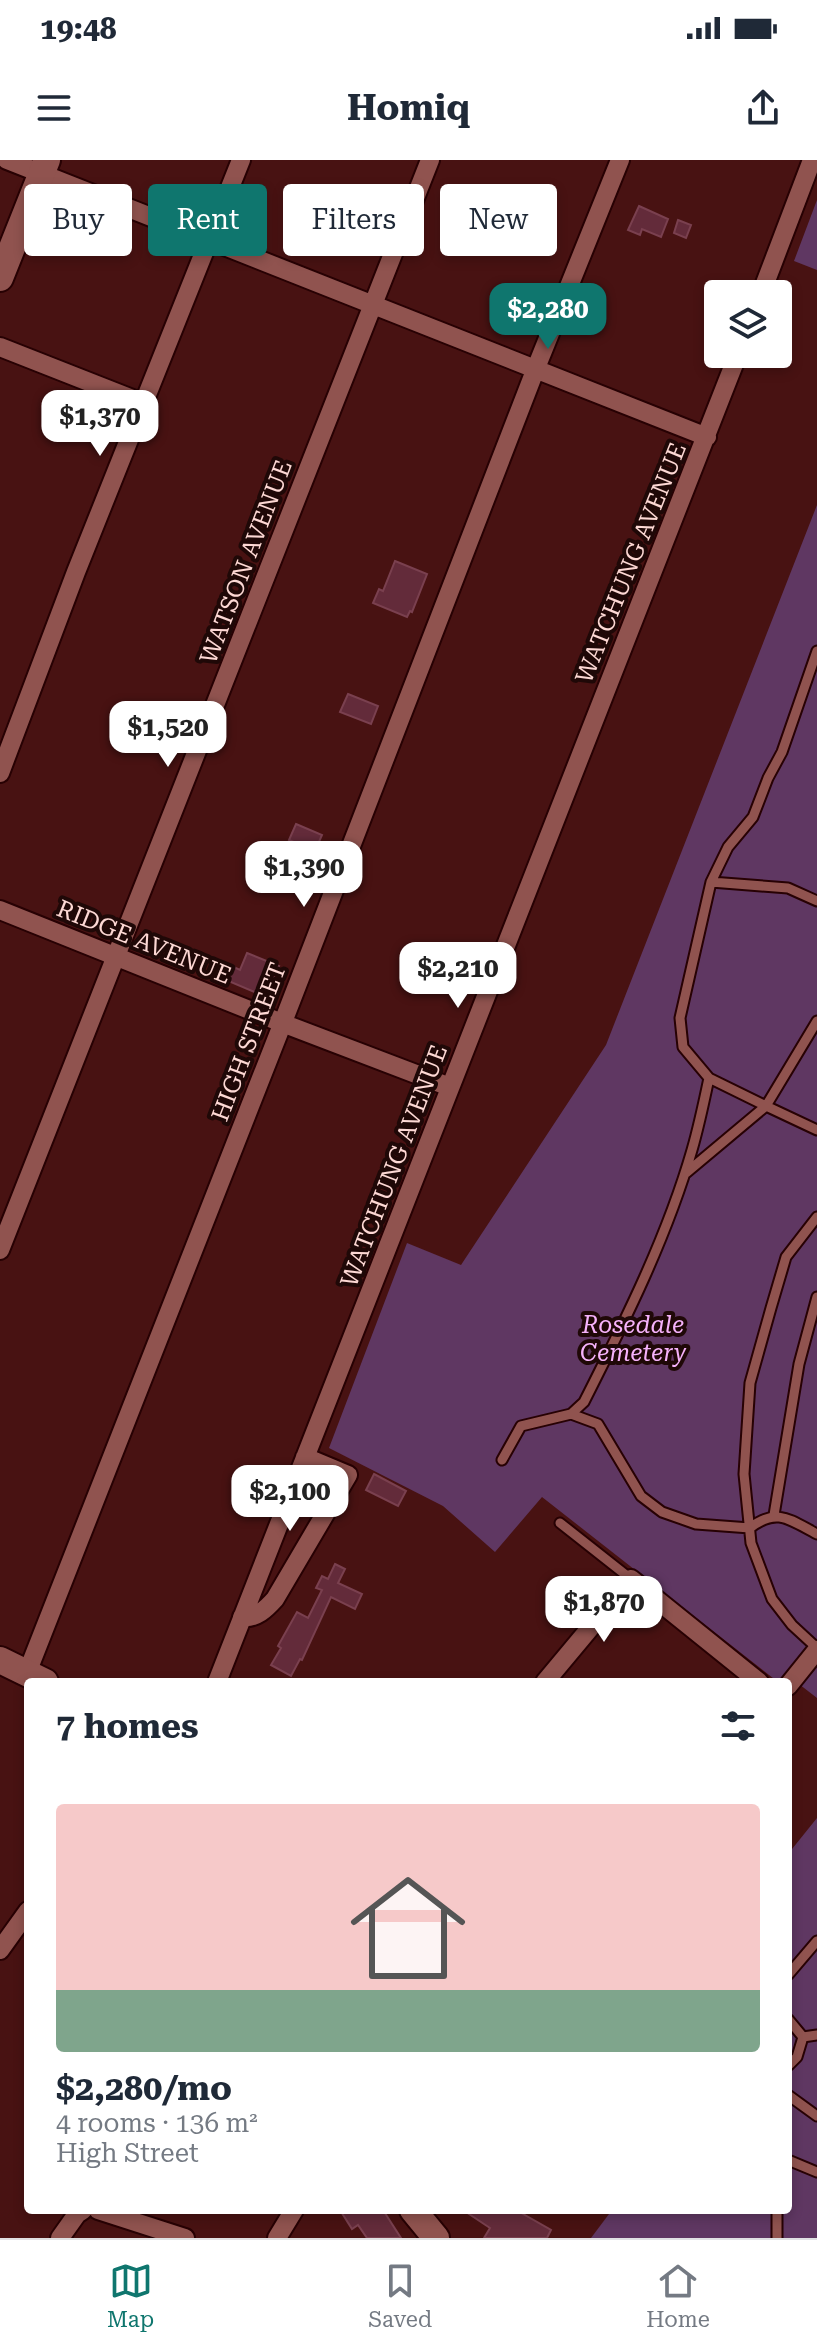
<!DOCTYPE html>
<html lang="en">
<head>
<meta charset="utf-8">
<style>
	body { margin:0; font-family:"Roboto Serif",serif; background:#f2f2f3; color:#1f2937; height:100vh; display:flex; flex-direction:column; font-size:30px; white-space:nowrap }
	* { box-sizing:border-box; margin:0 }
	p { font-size:26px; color:#747a83 }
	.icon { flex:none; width:44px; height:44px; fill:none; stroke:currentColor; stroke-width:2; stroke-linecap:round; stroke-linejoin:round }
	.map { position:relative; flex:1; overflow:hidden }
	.drawer { position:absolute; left:24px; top:1518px; width:768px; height:536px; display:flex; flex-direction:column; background:#fff; border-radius:8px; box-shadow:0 4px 12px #0003 }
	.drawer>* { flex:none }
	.guide { position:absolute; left:24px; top:24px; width:770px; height:72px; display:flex; gap:16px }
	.fabs { position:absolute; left:704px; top:120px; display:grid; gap:16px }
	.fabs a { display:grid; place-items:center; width:88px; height:88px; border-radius:8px; background:#fff; box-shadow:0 4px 12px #0003; font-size:40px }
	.price { position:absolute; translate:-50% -68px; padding:0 18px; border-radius:16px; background:#fff; color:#222; font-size:26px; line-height:52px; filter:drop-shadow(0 2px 4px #0008) }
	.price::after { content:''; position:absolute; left:50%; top:48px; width:24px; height:18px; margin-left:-12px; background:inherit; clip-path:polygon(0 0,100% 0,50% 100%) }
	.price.active { background:#0f766e; color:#fff }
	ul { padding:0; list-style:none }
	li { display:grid; align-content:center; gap:16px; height:424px; padding:0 32px }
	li+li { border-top:2px solid #e0e1e3 }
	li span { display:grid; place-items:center; height:248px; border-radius:8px; color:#555 }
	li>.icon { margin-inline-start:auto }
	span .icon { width:144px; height:144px; fill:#fffc; stroke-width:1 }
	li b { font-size:34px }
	h2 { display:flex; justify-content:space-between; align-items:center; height:96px; padding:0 32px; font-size:34px }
	.tag { padding:0 28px; border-radius:8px; background:#fff; box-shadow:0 4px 12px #0003; font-size:28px; line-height:72px }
	.tag.active { background:#0f766e; color:#fff }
	.status { display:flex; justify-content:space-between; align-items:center; height:56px; padding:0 40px; background:#fff; direction:ltr }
	.status svg { height:22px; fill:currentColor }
	header { display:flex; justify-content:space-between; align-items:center; height:104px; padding:0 32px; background:#fff; font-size:36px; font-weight:700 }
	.dock { display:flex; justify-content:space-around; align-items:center; height:112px; border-top:2px solid #e0e1e3; background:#fff; font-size:22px; color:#747a83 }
	.dock a { display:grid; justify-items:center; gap:4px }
	.dock .active { color:#0f766e }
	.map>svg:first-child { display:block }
	.green { fill:#5f3762 }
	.building { fill:#632b3a; stroke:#7a404f; stroke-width:2 }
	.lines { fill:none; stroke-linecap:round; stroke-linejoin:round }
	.lane-casing { stroke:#270103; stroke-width:13 }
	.street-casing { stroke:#270103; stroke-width:22 }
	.secondary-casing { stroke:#270103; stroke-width:30 }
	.lane { stroke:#90534f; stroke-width:9 }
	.street { stroke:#90534f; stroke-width:18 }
	.secondary { stroke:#90534f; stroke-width:26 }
	.labels { text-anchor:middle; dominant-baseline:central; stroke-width:8; stroke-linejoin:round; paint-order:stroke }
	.street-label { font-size:24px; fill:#fdd8d4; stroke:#1f0807 }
	.park-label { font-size:24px; font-style:italic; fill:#f6b2fb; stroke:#1f0807 }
</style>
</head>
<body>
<div class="status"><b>19:48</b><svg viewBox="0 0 49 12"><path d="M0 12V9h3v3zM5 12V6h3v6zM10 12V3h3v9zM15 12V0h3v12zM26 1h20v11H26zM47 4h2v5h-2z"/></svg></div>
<header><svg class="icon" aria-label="menu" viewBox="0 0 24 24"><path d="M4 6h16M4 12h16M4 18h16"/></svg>Homiq<svg class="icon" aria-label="share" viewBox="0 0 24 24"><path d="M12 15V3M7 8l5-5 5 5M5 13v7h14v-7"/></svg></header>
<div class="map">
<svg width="817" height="2078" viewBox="0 0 817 2078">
	<rect width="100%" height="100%" fill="#481212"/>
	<path class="green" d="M817,40V110L794,101Z
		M817,345V1538L786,1514L778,1522L542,1337L495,1392L443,1346L329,1288L407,1083L461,1105L606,885Z
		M817,1658V2078H591L612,2050H788V1694Z"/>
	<path class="building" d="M639,46L668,59L661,77L642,69L640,75L628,70Z
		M678,60L691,65L686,78L674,73Z
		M395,401L427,414L412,452L410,451L407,457L373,443L379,429L383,431Z
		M348,534L378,546L371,564L340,552Z
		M296,664L322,675L315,691L289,680Z
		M247,793L279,806L264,836L219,817L225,803L240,810Z
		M374,1314L406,1331L398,1346L366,1330Z
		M335,1404L345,1409L338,1423L362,1434L355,1449L331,1437L302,1500L300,1499L291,1516L271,1505L281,1488L278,1486L297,1452L308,1458L322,1430L316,1428L322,1416L328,1419Z
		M340,2050H383L401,2078H367L358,2065L352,2069Z
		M463,2050H516L551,2070L547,2078H484L490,2068Z"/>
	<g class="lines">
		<g class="lane-casing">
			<path id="lane" d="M817,491L782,592L768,618L753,657L728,687L711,722L680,858L683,887L709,918L766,946L817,861
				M711,722L788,728L817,741
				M686,1013L766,946L817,970
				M817,1057L786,1097L771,1148L750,1223L744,1314L751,1383L772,1439L792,1465L817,1488
				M571,1254L598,1264L641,1336L662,1352L696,1364L750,1368C777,1347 790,1360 817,1374
				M502,1300L521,1266L571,1254L584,1242C625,1161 667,1077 692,990C699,966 704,942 709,918
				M774,1355L799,1204L817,1137
				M560,1363L631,1419
				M788,1815L817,1781
				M788,1859L803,1877L797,1897L788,1906
				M803,1877L817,1875
				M788,1935L817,1956
				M788,2000L817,2012
				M777,2050V2078"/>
		</g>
		<g class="street-casing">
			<path id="street" d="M7,0L707,277
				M761,134L812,0
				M0,187L145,244
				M0,613L76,412L241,0
				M0,750L282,863L450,927
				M0,1090L430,0
				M242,1457C256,1459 266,1449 275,1439L348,1315L305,1297
				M27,1513L278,875L536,208L620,0
				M217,1522L738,194
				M545,1522L631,1419L759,1522
				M788,1526L817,1490
				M0,1790L28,1751
				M98,2050L185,2078
				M60,2078L77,2054L83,2050
				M277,2078L294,2050"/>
		</g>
		<g class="secondary-casing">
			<path id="secondary" d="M0,118L47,0
				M0,1500L45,1522
				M413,2050L436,2078"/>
		</g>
		<use href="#lane" class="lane"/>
		<use href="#street" class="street"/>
		<use href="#secondary" class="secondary"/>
	</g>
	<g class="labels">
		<g class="street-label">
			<text transform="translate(246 402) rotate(-69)">WATSON AVENUE</text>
			<text transform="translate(631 403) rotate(-68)">WATCHUNG AVENUE</text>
			<text transform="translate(144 782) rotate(22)">RIDGE AVENUE</text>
			<text transform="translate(249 882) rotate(-69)">HIGH STREET</text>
			<text transform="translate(394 1006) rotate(-69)">WATCHUNG AVENUE</text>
		</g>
		<g class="park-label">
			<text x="633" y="1165">Rosedale<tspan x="633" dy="28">Cemetery</tspan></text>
		</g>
	</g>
</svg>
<div class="fabs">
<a><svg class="icon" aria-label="layers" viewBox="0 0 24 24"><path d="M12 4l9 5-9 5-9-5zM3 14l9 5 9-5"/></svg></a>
</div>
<b class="price active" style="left:548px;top:191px">$2,280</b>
<b class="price" style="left:100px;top:298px">$1,370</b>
<b class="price" style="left:168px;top:609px">$1,520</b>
<b class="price" style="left:304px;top:749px">$1,390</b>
<b class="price" style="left:458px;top:850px">$2,210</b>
<b class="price" style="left:290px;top:1373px">$2,100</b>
<b class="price" style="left:604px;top:1484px">$1,870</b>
<div class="guide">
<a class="tag">Buy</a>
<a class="tag active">Rent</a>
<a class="tag">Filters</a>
<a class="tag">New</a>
</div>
<section class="drawer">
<h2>7 homes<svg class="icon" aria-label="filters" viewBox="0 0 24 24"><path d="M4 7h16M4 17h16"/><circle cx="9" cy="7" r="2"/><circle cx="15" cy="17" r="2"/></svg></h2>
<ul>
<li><span style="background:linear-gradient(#f6c9c9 75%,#7fa58c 0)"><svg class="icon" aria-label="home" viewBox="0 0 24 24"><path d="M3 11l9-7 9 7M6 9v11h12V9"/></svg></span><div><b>$2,280/mo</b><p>4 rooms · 136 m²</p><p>High Street</p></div></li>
</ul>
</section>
</div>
<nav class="dock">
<a class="active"><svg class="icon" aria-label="map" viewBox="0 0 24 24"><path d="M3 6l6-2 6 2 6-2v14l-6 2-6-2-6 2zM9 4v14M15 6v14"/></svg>Map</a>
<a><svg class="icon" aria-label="saved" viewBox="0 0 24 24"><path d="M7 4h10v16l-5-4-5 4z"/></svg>Saved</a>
<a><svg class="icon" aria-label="home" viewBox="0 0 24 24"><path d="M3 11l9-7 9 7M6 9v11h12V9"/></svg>Home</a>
</nav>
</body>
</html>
